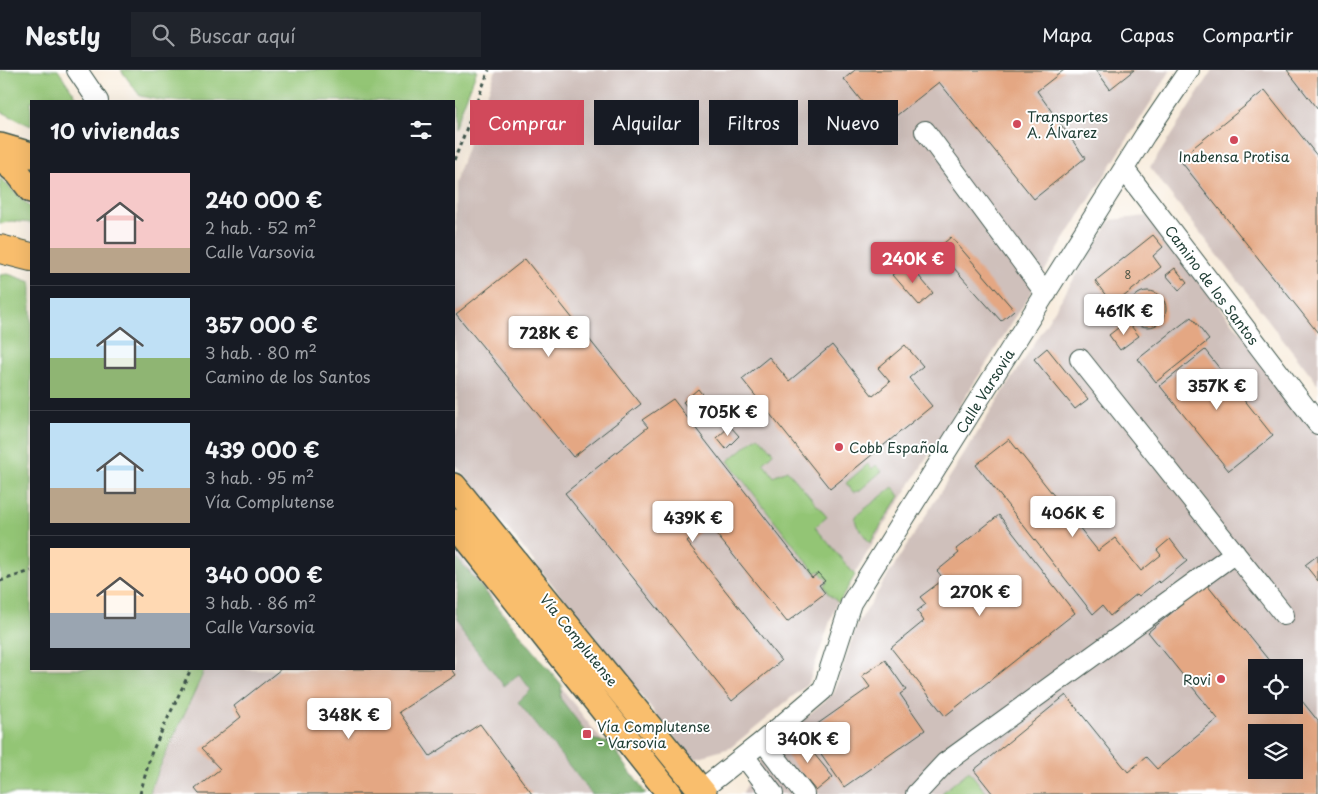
<!DOCTYPE html>
<html lang="es">
<head>
<meta charset="utf-8">
<style>
	body { margin:0; font-family:"Playpen Sans",sans-serif; background:#20242c; color:#f1f3f6; height:100vh; display:flex; flex-direction:column; font-size:19px; white-space:nowrap }
	* { box-sizing:border-box; margin:0 }
	p { font-size:16px; color:#9ea1a6 }
	.icon { flex:none; width:28px; height:28px; fill:none; stroke:currentColor; stroke-width:2; stroke-linecap:round; stroke-linejoin:round }
	.map { position:relative; flex:1; overflow:hidden }
	.side { position:absolute; left:30px; top:30px; width:425px; height:570px; display:flex; flex-direction:column; background:#171b24; border-radius:0px; box-shadow:0 5px 20px #0002 }
	.side>* { flex:none }
	.top-card { position:absolute; left:470px; top:30px; width:475px; height:45px; display:flex; gap:10px }
	.buttons { position:absolute; left:1248px; top:589px; display:grid; gap:10px }
	.buttons a { display:grid; place-items:center; width:55px; height:55px; border-radius:0px; background:#171b24; box-shadow:0 5px 20px #0002; font-size:25px }
	.price { position:absolute; translate:-50% -42px; padding:0 11px; border-radius:5px; background:#fff; color:#222; font-size:16px; line-height:32px; filter:drop-shadow(0 1px 2px #0008) }
	.price::after { content:''; position:absolute; left:50%; top:30px; width:15px; height:11px; margin-left:-8px; background:inherit; clip-path:polygon(0 0,100% 0,50% 100%) }
	.price.selected { background:#d1495b; color:#fff }
	ul { padding:0; list-style:none }
	li { display:flex; align-items:center; gap:15px; height:125px; padding:0 20px }
	li+li { border-top:1px solid #363941 }
	li span { display:grid; place-items:center; flex:none; width:140px; height:100px; border-radius:0px; color:#555 }
	li>.icon { margin-inline-start:auto }
	span .icon { width:60px; height:60px; fill:#fffc; stroke-width:1 }
	li b { font-size:21px }
	h2 { display:flex; justify-content:space-between; align-items:center; height:60px; padding:0 20px; font-size:21px }
	.pill { padding:0 18px; border-radius:0px; background:#171b24; box-shadow:0 5px 20px #0002; font-size:18px; line-height:45px }
	.pill.selected { background:#d1495b; color:#fff }
	header { display:flex; align-items:center; gap:30px; box-sizing:border-box; height:70px; padding:0 25px; background:#171b24; border-bottom:1px solid #363941 }
	header strong { font-size:24px }
	nav { display:flex; gap:28px; margin-inline-start:auto; font-size:18px }
	.search { width:350px; height:45px; background:#20242c; display:flex; align-items:center; gap:12px; box-sizing:border-box; padding:0 18px; border-radius:0px; color:#9ea1a6; font-size:19px }
	.map>svg:first-child { display:block }
	.industrial { fill:#cfc0bb; fill-rule:evenodd }
	.green { fill:#93c575; stroke:#598154 }
	.forest { fill:#76aa66; stroke:#4a744d }
	.building { fill:#e4a783; fill-rule:evenodd }
	.lines { fill:none; stroke-linecap:round; stroke-linejoin:round }
	.minor-casing { stroke:#40574d; stroke-width:22 }
	.major-casing { stroke:#40574d; stroke-width:28 }
	.highway-casing { stroke:#40574d; stroke-width:30 }
	.path { stroke:#40574d; stroke-width:3; stroke-dasharray:4 4; stroke-linecap:butt }
	.minor { stroke:#fff; stroke-width:20 }
	.major { stroke:#f9be6d; stroke-width:25 }
	.highway { stroke:#f9be6d; stroke-width:28 }
	.poi-dot { fill:#d1495b; stroke:#fff; stroke-width:2 }
	.labels { text-anchor:middle; dominant-baseline:central; stroke-width:4; stroke-linejoin:round; paint-order:stroke }
	.number-label { font-size:11px; fill:#505848 }
	.poi-label { font-size:14px; fill:#1f3d34; stroke:#fff; text-anchor:start }
	.street-label { font-size:14px; fill:#1f3d34; stroke:#fff }
</style>
</head>
<body>
<header>
<strong>Nestly</strong>
<div class="search"><svg class="icon" aria-label="search" viewBox="0 0 24 24"><circle cx="10" cy="10" r="6"/><path d="M15 15l6 6"/></svg>Buscar aquí</div>
<nav><a>Mapa</a><a>Capas</a><a>Compartir</a></nav>
</header>
<div class="map">
<svg width="1318" height="724" viewBox="0 0 1318 724">
	<rect width="100%" height="100%" fill="#fff"/>
	<filter id="ink" filterUnits="userSpaceOnUse"><feTurbulence type="fractalNoise" baseFrequency=".02" numOctaves="2"/><feDisplacementMap in="SourceGraphic" scale="10" xChannelSelector="R" yChannelSelector="G"/><feConvolveMatrix kernelMatrix="1 2 1 2 8 2 1 2 1" color-interpolation-filters="sRGB"/></filter>
	<filter id="wash" filterUnits="userSpaceOnUse"><feTurbulence type="fractalNoise" baseFrequency=".0096" numOctaves="4" result="noise"/><feDisplacementMap in="SourceGraphic" scale="20" xChannelSelector="R" yChannelSelector="G"/><feGaussianBlur stdDeviation="1.12" result="paint"/><feColorMatrix in="noise" values="0 0 0 0 0 0 0 0 0 0 0 0 0 0 0 0 0 1.4 0 .05"/><feComposite in="paint" operator="in"/></filter>
	<g filter="url(#wash)">
		<rect width="100%" height="100%" fill="#f8ecdc"/>
		<path class="industrial" d="M496,0H1171L837,531L809,613L730,678L692,689L454,392V113Z
			M1213,0H1318V314L1150,98Z
			M1147,146L1318,358V724H742L764,683L834,623L857,555L1111,150ZM1256,598H1294V635H1256ZM1256,662H1294V700H1256Z
			M454,478L643,724H150L153,712L205,599H454Z"/>
		<path class="green" d="M0,0H58L79,31H31V56L0,41Z
			M121,0H477L454,59V31H164L140,26Z
			M0,108L30,137L31,153L11,151L0,154Z
			M8,204L31,212V599H205L153,712L150,724H0V205Z
			M758,366L772,381L773,383L763,392L773,406L787,400L827,447L815,457L855,505L839,533L828,524L824,516L828,511L819,501L816,503L728,391Z
			M868,394L872,399L876,395L882,401L859,421L853,422L846,413Z
			M893,417L900,426L870,473L857,456L855,449L857,445Z
			M969,701L987,724H942L943,722Z"/>
		<path class="forest" d="M454,484L562,615L560,628L591,669L610,673L646,724H592L518,632L531,620L519,604L504,616L454,551Z"/>
		<g id="blocks">
			<path class="building" d="M855,0H1064L1037,21L1085,88L1034,129L939,12L882,57L844,9Z
				M1096,0H1134L1110,19Z
				M1287,0H1318V40Z
				M1265,20L1318,87V263L1179,89Z
				M1153,165L1163,177L1153,186L1161,197L1113,235L1095,211Z
				M951,167L1014,240L1001,251L937,179Z
				M525,189L641,334L573,387L456,244Z
				M908,193L933,223L919,235L893,205Z
				M1175,198L1187,213L1179,220L1166,205Z
				M1130 239a18 18 0 1 1 36 0a18 18 0 1 1-36 0Z
				M1191,247L1209,270L1156,312L1138,289Z
				M1127,251L1139,266L1120,280L1109,265Z
				M832,275L873,326L890,312L878,298L905,275L923,296L909,308L932,336L830,419L742,309L769,287L789,311Z
				M1047,278L1088,329L1075,339L1034,289Z
				M1205,280L1273,366L1229,401L1160,316Z
				M698,319L709,333L694,345L683,332Z
				M673,329L812,508L818,503L825,511L819,515L825,523L787,552L709,455L687,472L781,591L732,631L565,423L648,357L642,350Z
				M730,356L739,366L726,379L717,368Z
				M1009,369L1098,481L1115,468L1141,501L1161,485L1157,480L1170,469L1187,491L1160,513L1158,511L1139,526L1137,524L1110,546L1102,536L1093,544L976,395Z
				M999,445L1075,543L945,646L891,578L924,551L917,541L926,534L920,527L944,509L937,501L959,483L956,479Z
				M1318,485V511L1305,495Z
				M1207,514L1275,598H1256V635H1294V621L1318,651V724H993L974,700L1066,625L1128,702L1146,687L1157,699L1218,649L1148,562ZM1256,662H1294V700H1256Z
				M885,590L906,620L900,624L925,660L844,717L806,662L870,617L862,606Z
				M281,599H452L456,605L399,642L430,686L480,654L532,724H199L195,719L220,699L201,679L241,647L234,636Z
				M801,668L833,707L816,721L784,682Z"/>
		</g>
	</g>
	<g filter="url(#ink)">
		<use href="#blocks" fill-opacity="0" stroke="#40574d" stroke-width="1"/>
		<g class="lines">
			<g class="minor-casing">
				<path id="minor" d="M77,0L98,31
					M925,61L1046,224
					M1124,99L1318,354
					M1080,289L1284,545
					M763,671L804,724
					M744,686L773,724
					M701,720L763,671L823,620L851,533L1145,65L1189,0
					M916,724L945,693L1235,483"/>
			</g>
			<g class="major-casing">
				<path id="major" d="M0,76L31,85
					M0,88L18,103L31,120
					M454,416L704,724
					M454,452L670,724"/>
			</g>
			<g class="highway-casing">
				<path id="highway" d="M0,179L31,187"/>
			</g>
			<path class="path" d="M454,91L489,0
				M0,511L31,501
				M140,724L151,684L191,599"/>
			<use href="#minor" class="minor"/>
			<use href="#major" class="major"/>
			<use href="#highway" class="highway"/>
		</g>
	</g>
	<g class="poi-dot">
		<circle cx="1017" cy="54" r="5"/>
		<circle cx="1234" cy="70" r="5"/>
		<circle cx="839" cy="377" r="5"/>
		<circle cx="1221" cy="609" r="5"/>
		<rect x="582" y="659" width="10" height="10" rx="2.5"/>
	</g>
	<g class="labels">
		<g class="number-label">
			<text x="1128" y="204">8</text>
		</g>
		<g class="poi-label">
			<text x="1027" y="46">Transportes<tspan x="1027" dy="16">A. Álvarez</tspan></text>
			<text x="1234" y="86" text-anchor="middle">Inabensa Protisa</text>
			<text x="849" y="377">Cobb Española</text>
			<text x="1211" y="609" text-anchor="end">Rovi</text>
			<text x="597" y="656">Vía Complutense<tspan x="597" dy="16">- Varsovia</tspan></text>
		</g>
		<g class="street-label">
			<text transform="translate(1212 215) rotate(53)">Camino de los Santos</text>
			<text transform="translate(985 321) rotate(-58)">Calle Varsovia</text>
			<text transform="translate(579 570) rotate(51)">Vía Complutense</text>
		</g>
	</g>
</svg>
<div class="buttons">
<a><svg class="icon" aria-label="locate" viewBox="0 0 24 24"><circle cx="12" cy="12" r="6"/><path d="M12 2v4M12 18v4M2 12h4M18 12h4"/></svg></a>
<a><svg class="icon" aria-label="layers" viewBox="0 0 24 24"><path d="M12 4l9 5-9 5-9-5zM3 14l9 5 9-5"/></svg></a>
</div>
<b class="price selected" style="left:913px;top:214px">240K €</b>
<b class="price" style="left:1124px;top:266px">461K €</b>
<b class="price" style="left:549px;top:288px">728K €</b>
<b class="price" style="left:1217px;top:341px">357K €</b>
<b class="price" style="left:728px;top:367px">705K €</b>
<b class="price" style="left:1073px;top:468px">406K €</b>
<b class="price" style="left:693px;top:473px">439K €</b>
<b class="price" style="left:980px;top:547px">270K €</b>
<b class="price" style="left:349px;top:670px">348K €</b>
<b class="price" style="left:808px;top:694px">340K €</b>
<div class="top-card">
<a class="pill selected">Comprar</a>
<a class="pill">Alquilar</a>
<a class="pill">Filtros</a>
<a class="pill">Nuevo</a>
</div>
<section class="side">
<h2>10 viviendas<svg class="icon" aria-label="filters" viewBox="0 0 24 24"><path d="M4 7h16M4 17h16"/><circle cx="9" cy="7" r="2"/><circle cx="15" cy="17" r="2"/></svg></h2>
<ul>
<li><span style="background:linear-gradient(#f6c9c9 75%,#b9a48a 0)"><svg class="icon" aria-label="home" viewBox="0 0 24 24"><path d="M3 11l9-7 9 7M6 9v11h12V9"/></svg></span><div><b>240 000 €</b><p>2 hab. · 52 m²</p><p>Calle Varsovia</p></div></li>
<li><span style="background:linear-gradient(#bfe0f5 60%,#8fb573 0)"><svg class="icon" aria-label="home" viewBox="0 0 24 24"><path d="M3 11l9-7 9 7M6 9v11h12V9"/></svg></span><div><b>357 000 €</b><p>3 hab. · 80 m²</p><p>Camino de los Santos</p></div></li>
<li><span style="background:linear-gradient(#bfe0f5 65%,#b9a48a 0)"><svg class="icon" aria-label="home" viewBox="0 0 24 24"><path d="M3 11l9-7 9 7M6 9v11h12V9"/></svg></span><div><b>439 000 €</b><p>3 hab. · 95 m²</p><p>Vía Complutense</p></div></li>
<li><span style="background:linear-gradient(#ffd9b3 65%,#9aa5b1 0)"><svg class="icon" aria-label="home" viewBox="0 0 24 24"><path d="M3 11l9-7 9 7M6 9v11h12V9"/></svg></span><div><b>340 000 €</b><p>3 hab. · 86 m²</p><p>Calle Varsovia</p></div></li>
</ul>
</section>
</div>
</body>
</html>
